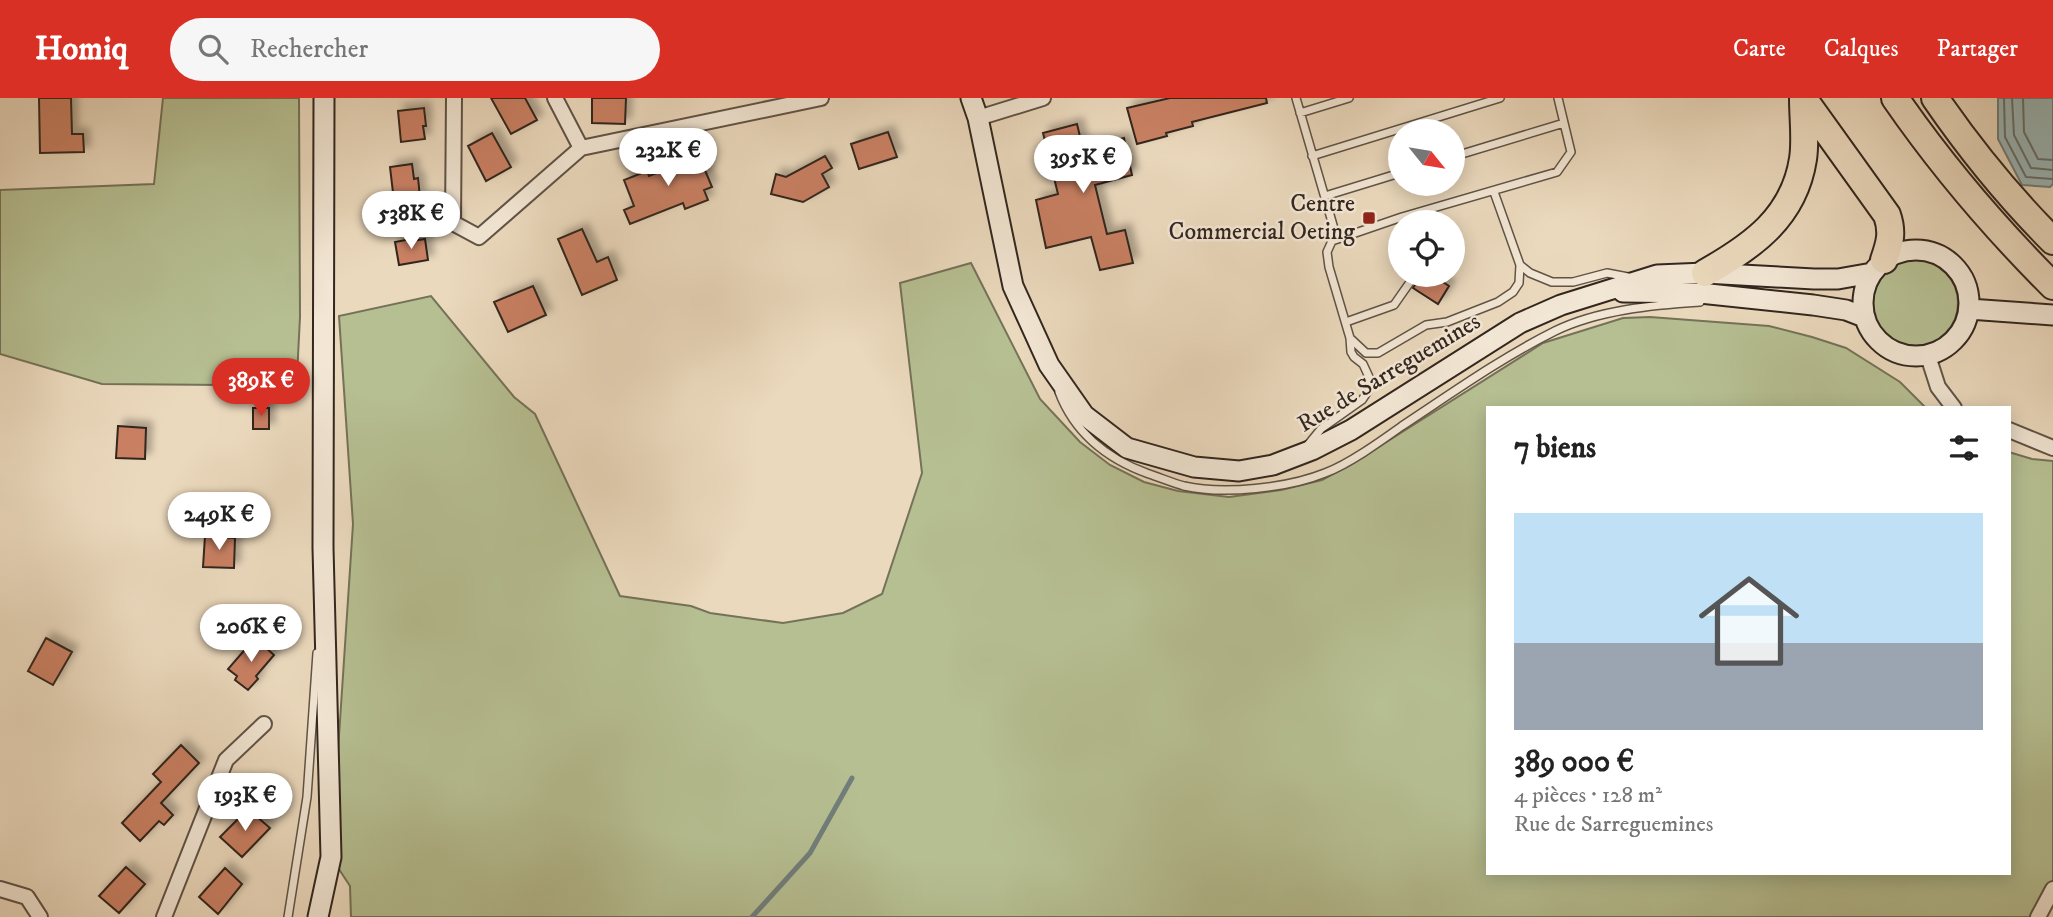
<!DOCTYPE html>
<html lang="fr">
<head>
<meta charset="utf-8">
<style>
	body { margin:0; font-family:"IM FELL DW Pica",serif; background:#f6f6f6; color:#222; height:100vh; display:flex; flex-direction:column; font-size:26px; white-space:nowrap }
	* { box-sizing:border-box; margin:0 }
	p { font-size:23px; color:#767676 }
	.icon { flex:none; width:38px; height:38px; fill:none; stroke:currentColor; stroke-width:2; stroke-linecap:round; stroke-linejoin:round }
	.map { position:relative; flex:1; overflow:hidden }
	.side { position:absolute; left:1486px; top:308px; width:525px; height:469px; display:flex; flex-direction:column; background:#fff; border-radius:0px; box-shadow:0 4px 18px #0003 }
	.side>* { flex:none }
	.needle { width:46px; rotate:120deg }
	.controls { position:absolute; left:1388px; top:21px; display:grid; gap:14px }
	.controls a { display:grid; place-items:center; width:77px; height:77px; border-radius:50%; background:#fff; box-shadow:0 4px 18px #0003; font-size:35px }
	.price { position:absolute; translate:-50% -60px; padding:0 16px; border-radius:24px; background:#fff; color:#222; font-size:23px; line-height:46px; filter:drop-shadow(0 2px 4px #0008) }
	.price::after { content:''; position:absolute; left:50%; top:42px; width:21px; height:16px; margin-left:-10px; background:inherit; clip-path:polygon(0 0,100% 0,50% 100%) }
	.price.active { background:#d93025; color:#fff }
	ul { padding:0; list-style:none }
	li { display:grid; align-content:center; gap:14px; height:371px; padding:0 28px }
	li span { display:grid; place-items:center; height:217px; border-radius:0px; color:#555 }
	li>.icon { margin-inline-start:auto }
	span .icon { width:126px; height:126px; fill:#fffc; stroke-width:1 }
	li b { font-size:30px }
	h2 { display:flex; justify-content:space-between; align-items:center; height:84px; padding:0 28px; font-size:30px }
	header { display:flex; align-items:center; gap:42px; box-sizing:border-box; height:98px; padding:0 35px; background:#d93025; color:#fff }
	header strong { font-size:33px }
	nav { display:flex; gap:38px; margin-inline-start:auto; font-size:24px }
	.search { width:490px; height:63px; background:#f6f6f6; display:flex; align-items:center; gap:18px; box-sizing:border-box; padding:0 24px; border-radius:38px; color:#767676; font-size:26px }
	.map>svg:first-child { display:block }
	.green { fill:#b6bf92; stroke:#747258; stroke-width:2 }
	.water { fill:#9bb8b9; stroke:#717e7b; stroke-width:2 }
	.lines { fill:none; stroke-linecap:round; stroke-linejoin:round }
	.shore { stroke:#666f6c; stroke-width:2 }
	.stream { stroke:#717e7b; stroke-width:5 }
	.building { fill:#c98064; stroke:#32261f; stroke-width:2; filter:url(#shadow) }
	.service-casing { stroke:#605346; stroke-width:10 }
	.minor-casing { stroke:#605346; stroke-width:18 }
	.secondary-casing { stroke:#32261f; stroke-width:23 }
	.motorway-casing { stroke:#32261f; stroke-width:30 }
	.service { stroke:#f2e6d4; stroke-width:7 }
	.minor { stroke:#f2e6d4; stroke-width:14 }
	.secondary { stroke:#f2e6d4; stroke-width:19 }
	.motorway { stroke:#ebd9bd; stroke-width:26 }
	.poi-dot { fill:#8f2418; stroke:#f2e6d4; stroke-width:2.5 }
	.labels { text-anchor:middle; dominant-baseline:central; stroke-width:5; stroke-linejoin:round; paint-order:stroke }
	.poi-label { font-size:24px; fill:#32261f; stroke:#f2e6d4; text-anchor:end }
	.street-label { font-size:24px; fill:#32261f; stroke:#f2e6d4 }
</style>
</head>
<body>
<header>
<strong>Homiq</strong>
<div class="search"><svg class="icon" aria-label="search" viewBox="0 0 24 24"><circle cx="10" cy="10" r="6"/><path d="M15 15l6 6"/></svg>Rechercher</div>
<nav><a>Carte</a><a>Calques</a><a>Partager</a></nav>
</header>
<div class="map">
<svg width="2053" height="819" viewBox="0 0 2053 819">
	<defs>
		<filter id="shadow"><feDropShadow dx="6" dy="-6" stdDeviation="3.5" flood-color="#0004"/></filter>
	</defs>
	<rect width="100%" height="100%" fill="#ebd9bd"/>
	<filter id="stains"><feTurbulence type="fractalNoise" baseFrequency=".00286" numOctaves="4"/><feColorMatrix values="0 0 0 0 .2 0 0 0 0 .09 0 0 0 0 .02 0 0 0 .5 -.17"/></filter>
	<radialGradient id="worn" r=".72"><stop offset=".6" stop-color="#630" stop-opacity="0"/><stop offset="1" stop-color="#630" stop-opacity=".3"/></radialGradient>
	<path class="green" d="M163,0H299L300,219L297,278L227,287L102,286L0,256V92L154,86Z
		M1872 205a43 43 0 1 1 86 0a43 43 0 1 1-86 0Z
		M971,165L1040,301L1080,344L1110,367L1144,384L1178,393L1229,399L1281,392L1322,382L1350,367L1543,245L1623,220L1650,219L1769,228L1812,239L1846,250L1900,284L1926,310H1488V775H2009V354L2032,361L2053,363V792L2042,819H351L350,788L331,759L353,426L339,218L431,198L514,299L535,316L620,498L691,508L710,515L783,525L843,515L882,496L922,375L900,185Z"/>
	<path class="water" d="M1998,0H2053V86L2050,89L2022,87L1998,41Z"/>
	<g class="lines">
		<path class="shore" d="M2004,0L2005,39L2026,79L2053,81
			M2012,0L2014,37L2031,70L2053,72
			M2023,0L2024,34L2038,61L2053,62"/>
		<path class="stream" d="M752,819L810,755L852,680"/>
	</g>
	<path class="building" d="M39,0H71L72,36H83L84,54L40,55Z
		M491,0H525L537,22L511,36Z
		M592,0H626L625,26L592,25Z
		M1170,0H1266L1267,5L1192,24L1193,28L1166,35L1167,38L1137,46L1127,10Z
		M424,10L426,28H423L425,41L401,44L398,13Z
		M1077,26L1083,51L1124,40L1132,77L1095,87L1107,136L1125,132L1133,165L1100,172L1091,139L1046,150L1036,102L1058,96L1043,35Z
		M888,34L897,59L859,71L851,46Z
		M492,35L511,69L486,83L468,48Z
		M696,51L712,89L704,92L708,102L685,111L683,105L630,126L624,112L634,108L624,82L647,73L649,78L683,65L680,58Z
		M825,58L832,70L822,76L829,89L803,104L771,96L776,76L786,79Z
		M412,66L414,81L418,80L420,99L394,103L390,69Z
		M582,131L597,164L608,159L617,182L582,197L558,141Z
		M411,141V143L425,141L428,162L399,167L395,144Z
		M1421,177H1432L1449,188L1438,206L1413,190Z
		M533,188L546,217L508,234L494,204Z
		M253,310H269V331H253Z
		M118,328L146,330L145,361L116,360Z
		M205,438L235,440L234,470L203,469Z
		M46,540L72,554L53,587L28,573Z
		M255,540L274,557L256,578L258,581L248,592L235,582L237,578L228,571Z
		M181,647L199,665L161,705L173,717L164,727L159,723L140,743L122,725L161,684L153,676Z
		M248,711L270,730L242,759L220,739Z
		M126,769L145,786L119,815L99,798Z
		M225,770L242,786L218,816L199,799Z"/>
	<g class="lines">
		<g class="service-casing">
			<path id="service" d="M1296,0L1337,141
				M1300,15L1349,0
				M1312,58L1500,0
				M1452,59L1564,25
				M1494,94L1520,167L1530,175L1552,184H1573L1607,175L1628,179
				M1325,98L1400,75
				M1429,112L1432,124
				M1346,224L1394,207L1415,177
				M1351,241L1366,255H1378L1426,227L1447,224L1498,204L1513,194L1519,185L1520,167
				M1059,294C1075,336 1107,361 1149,376C1161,380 1173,385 1184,388C1224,397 1288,390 1325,375C1349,366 1381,343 1402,328C1452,295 1501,260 1555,233C1598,212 1653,207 1700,204
				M1307,348L1321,331L1362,302L1368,293L1369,279L1363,266L1354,259L1351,254L1350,240L1329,169L1327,154L1332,143L1402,119L1557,74L1571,54L1558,0
				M288,819L307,699L317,555"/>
		</g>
		<g class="minor-casing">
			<path id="minor" d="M454,0L453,125L479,139L581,50L821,0
				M555,0L581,50
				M978,20L1043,0
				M1928,258L1938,289L1954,310
				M2009,332L2053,350
				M0,791L27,799L40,819
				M164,819L226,662L264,626
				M2038,819L2053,791"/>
		</g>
		<g class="secondary-casing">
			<path id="secondary" d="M971,0L978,20L1013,188L1049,267L1084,317L1127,350L1194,369L1239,373L1273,367L1312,352L1351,332L1520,225L1561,207L1657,177L1705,175L1814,181H1838L1872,175
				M1863 205a53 53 0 1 1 106 0a53 53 0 1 1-106 0Z
				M1623,194L1700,195L1813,207L1846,212L1864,219
				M1969,211L2053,217
				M318,819L331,759L323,450L324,0"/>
		</g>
		<g class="motorway-casing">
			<path id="motorway" d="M1803,0L1887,117C1893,134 1890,145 1884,162
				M1895,0C1942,68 1995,130 2053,188
				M1935,0C1970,51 2009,99 2053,143
				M1705,175C1753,148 1794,119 1803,61C1806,42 1803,20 1803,1"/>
		</g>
		<use href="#service" class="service"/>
		<use href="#minor" class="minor"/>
		<use href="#secondary" class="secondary"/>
		<use href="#motorway" class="motorway"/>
	</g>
	<rect class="poi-dot" x="1362" y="113" width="14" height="14" rx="3.5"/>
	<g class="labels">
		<g class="poi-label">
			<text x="1355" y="106">Centre<tspan x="1355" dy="28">Commercial Oeting</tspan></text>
		</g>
		<g class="street-label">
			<text transform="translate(1389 275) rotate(-31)">Rue de Sarreguemines</text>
		</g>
	</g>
	<rect width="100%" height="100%" filter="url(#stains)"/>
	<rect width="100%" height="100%" fill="url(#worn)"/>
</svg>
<div class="controls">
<a><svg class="needle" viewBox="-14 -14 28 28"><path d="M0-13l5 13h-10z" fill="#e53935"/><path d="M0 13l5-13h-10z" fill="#767676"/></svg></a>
<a><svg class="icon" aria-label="locate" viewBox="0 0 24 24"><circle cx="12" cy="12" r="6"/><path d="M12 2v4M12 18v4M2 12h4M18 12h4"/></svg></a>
</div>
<b class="price" style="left:668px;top:90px">232K €</b>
<b class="price" style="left:1083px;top:97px">395K €</b>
<b class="price" style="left:411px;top:153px">538K €</b>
<b class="price active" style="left:261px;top:320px">389K €</b>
<b class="price" style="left:219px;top:454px">249K €</b>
<b class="price" style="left:251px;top:566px">206K €</b>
<b class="price" style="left:245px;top:735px">193K €</b>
<section class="side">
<h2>7 biens<svg class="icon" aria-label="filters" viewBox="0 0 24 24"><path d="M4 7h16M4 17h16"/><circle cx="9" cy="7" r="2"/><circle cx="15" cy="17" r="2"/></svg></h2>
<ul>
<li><span style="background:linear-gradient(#bfe0f5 60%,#9aa5b1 0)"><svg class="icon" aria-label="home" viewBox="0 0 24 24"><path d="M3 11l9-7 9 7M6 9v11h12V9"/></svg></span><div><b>389 000 €</b><p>4 pièces · 128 m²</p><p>Rue de Sarreguemines</p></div></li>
</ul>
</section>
</div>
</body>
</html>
